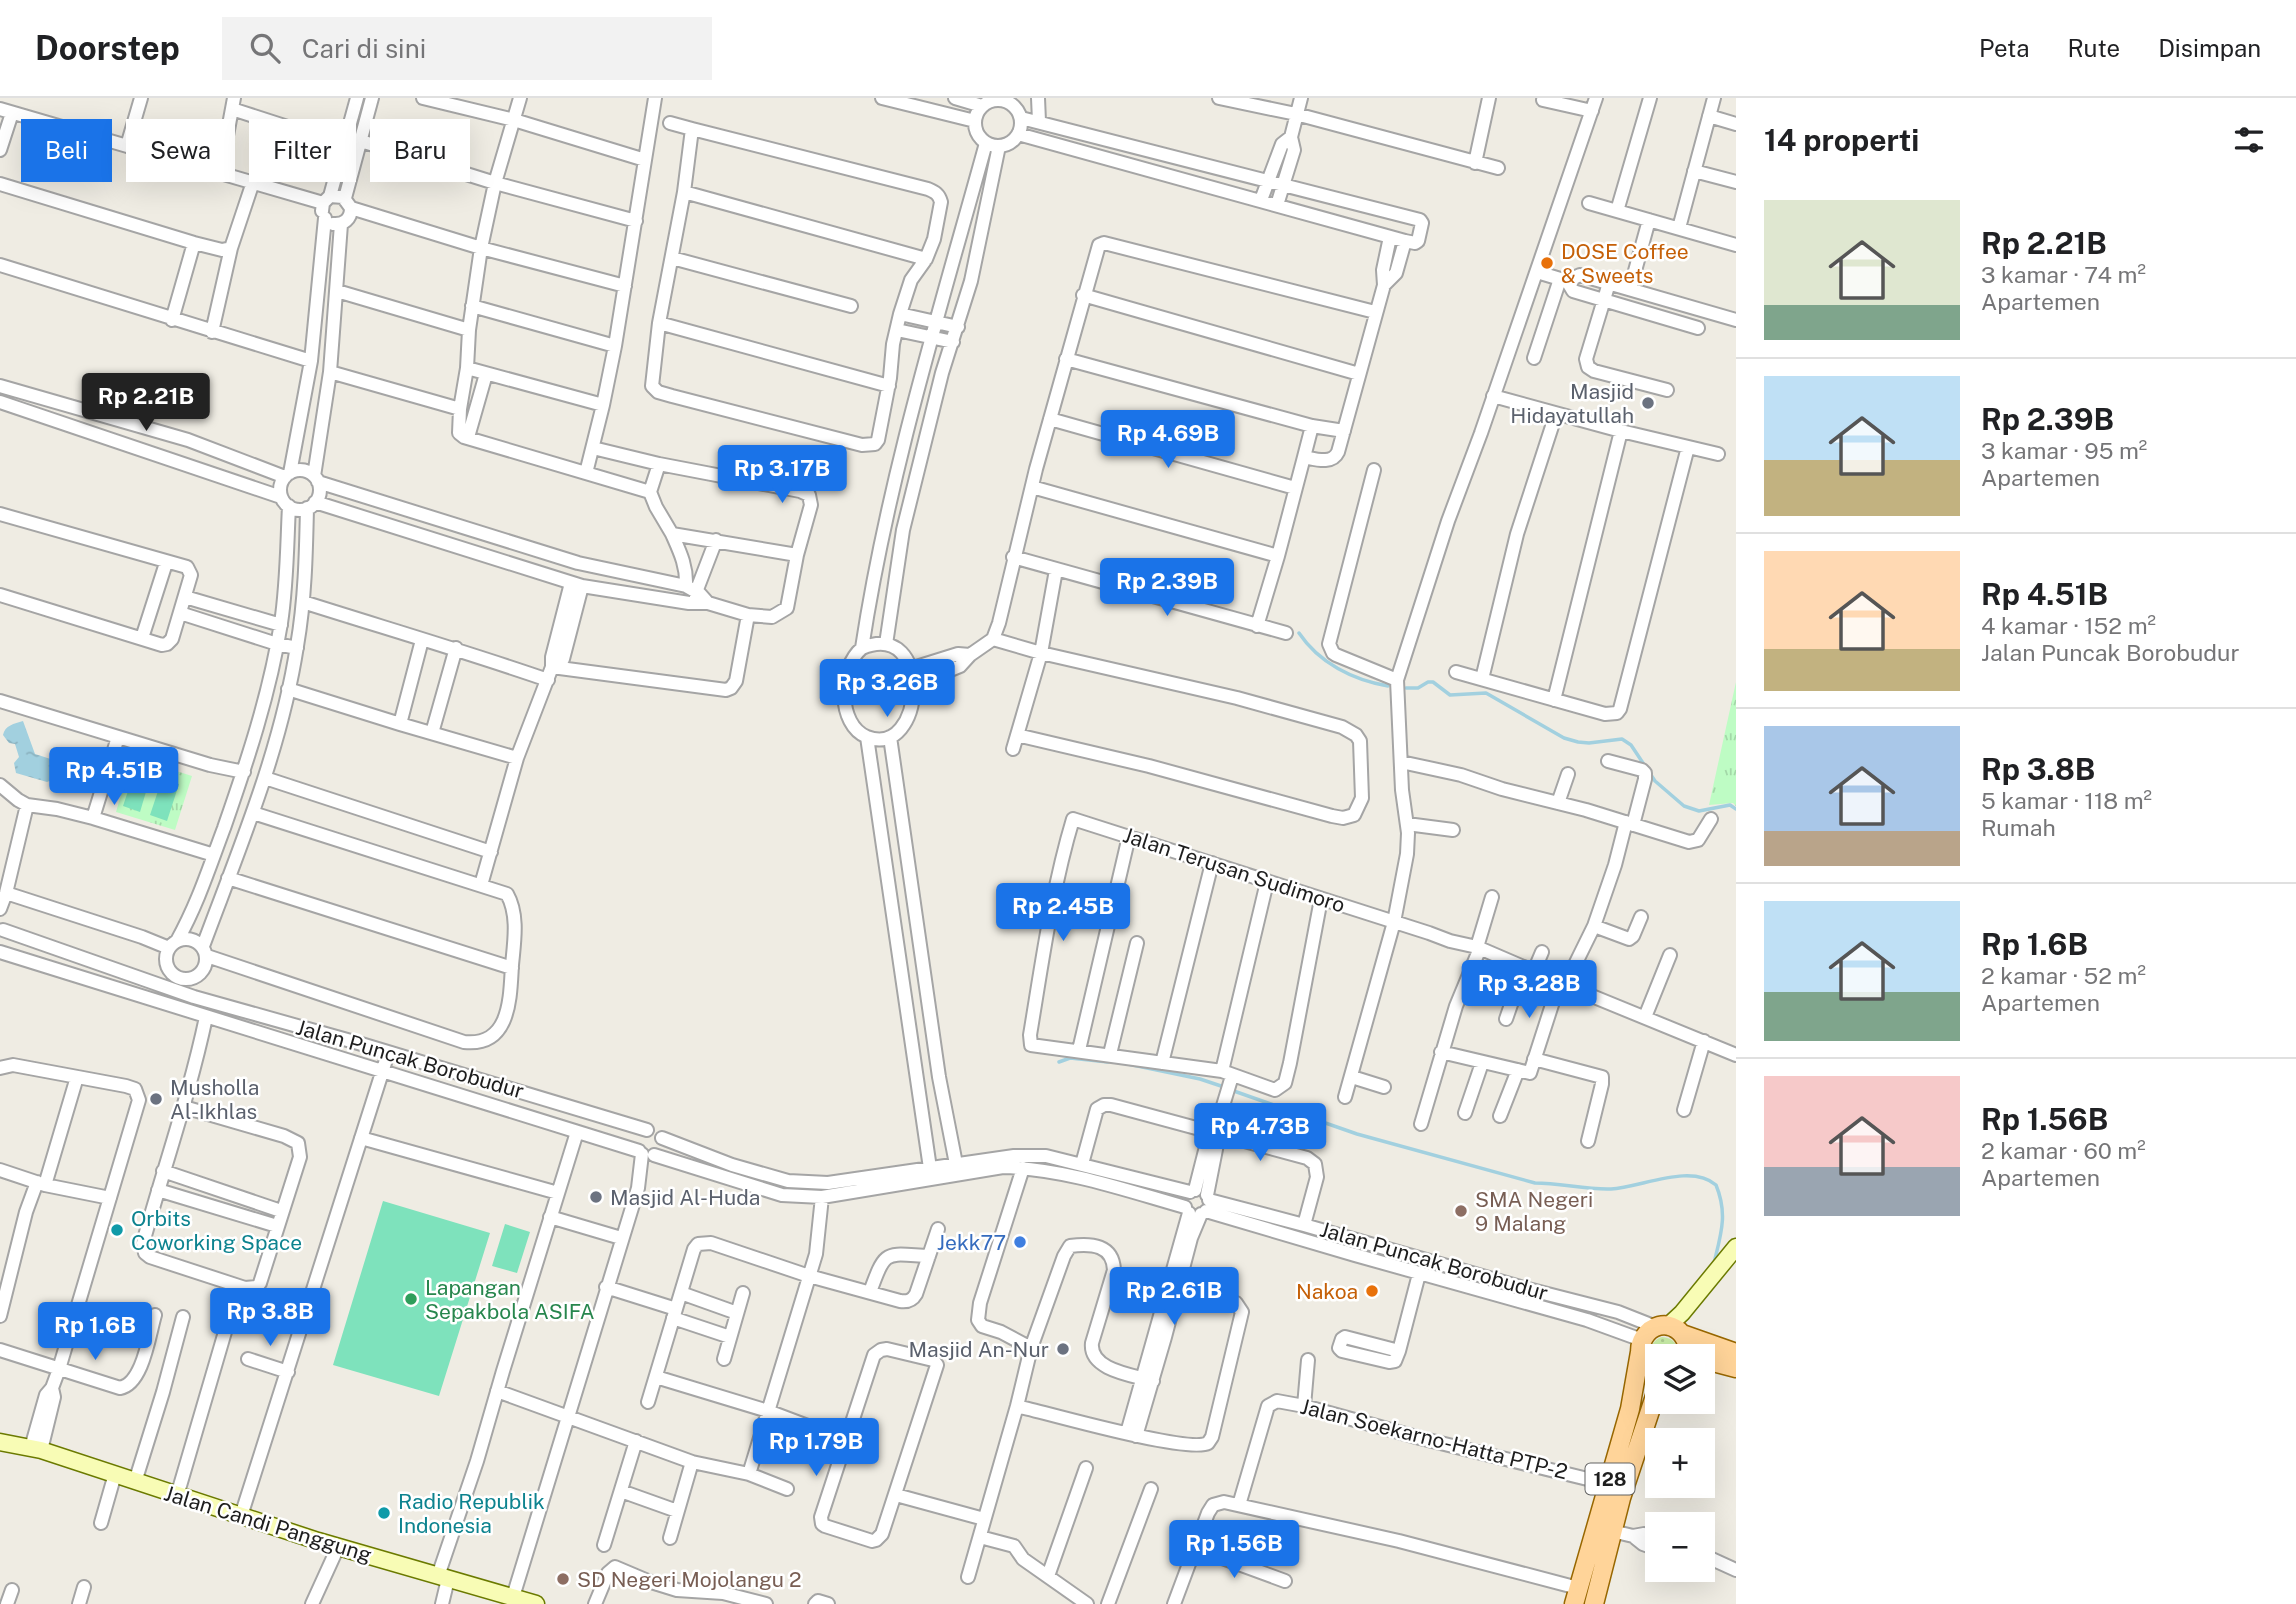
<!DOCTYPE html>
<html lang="id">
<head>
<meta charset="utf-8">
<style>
	body { margin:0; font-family:"Public Sans",sans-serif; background:#f2f2f2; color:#202124; height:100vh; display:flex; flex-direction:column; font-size:26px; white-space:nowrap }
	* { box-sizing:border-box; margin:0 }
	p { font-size:23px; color:#757577 }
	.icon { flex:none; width:38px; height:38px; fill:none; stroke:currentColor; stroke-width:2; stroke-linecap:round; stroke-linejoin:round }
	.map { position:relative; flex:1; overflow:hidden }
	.sheet { display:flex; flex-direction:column; background:#fff; width:560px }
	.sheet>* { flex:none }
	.hud { position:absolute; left:21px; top:21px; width:665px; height:63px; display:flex; gap:14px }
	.buttons { position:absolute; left:1645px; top:1246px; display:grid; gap:14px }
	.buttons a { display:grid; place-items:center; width:70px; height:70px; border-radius:0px; background:#fff; box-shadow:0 7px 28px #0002; font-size:35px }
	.price { position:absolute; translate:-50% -60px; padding:0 16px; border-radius:7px; background:#1a73e8; color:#fff; font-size:23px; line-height:46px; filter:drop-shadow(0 2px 4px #0008) }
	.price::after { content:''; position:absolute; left:50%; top:42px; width:21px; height:16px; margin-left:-10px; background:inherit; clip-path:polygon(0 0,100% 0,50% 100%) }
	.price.selected { background:#222; color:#fff }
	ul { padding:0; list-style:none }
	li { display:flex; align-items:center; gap:21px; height:175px; padding:0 28px }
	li+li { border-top:2px solid #e0e0e0 }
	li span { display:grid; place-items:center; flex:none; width:196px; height:140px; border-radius:0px; color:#555 }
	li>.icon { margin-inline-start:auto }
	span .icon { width:84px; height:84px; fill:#fffc; stroke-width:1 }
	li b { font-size:30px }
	h2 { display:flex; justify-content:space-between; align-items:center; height:84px; padding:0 28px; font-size:30px }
	.tag { padding:0 24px; border-radius:0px; background:#fff; box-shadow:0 7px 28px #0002; font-size:24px; line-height:63px }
	.tag.selected { background:#1a73e8; color:#fff }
	header { display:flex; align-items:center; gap:42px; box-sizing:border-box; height:98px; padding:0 35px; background:#fff; border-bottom:2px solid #e0e0e0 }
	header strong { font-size:33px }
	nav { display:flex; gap:38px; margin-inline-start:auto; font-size:24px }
	.search { width:490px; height:63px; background:#f2f2f2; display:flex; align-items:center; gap:18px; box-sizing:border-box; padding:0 24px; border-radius:0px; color:#757577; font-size:26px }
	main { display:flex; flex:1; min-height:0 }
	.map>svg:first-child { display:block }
	.park { fill:url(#park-tufts) }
	.garden { fill:url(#garden-dots) }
	.pitch { fill:#7ee2bc }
	.water { fill:url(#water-ripples) }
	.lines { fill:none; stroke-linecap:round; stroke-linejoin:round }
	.stream { stroke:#a2d0df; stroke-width:3.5 }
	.street-casing { stroke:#a5a5a5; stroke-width:16 }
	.secondary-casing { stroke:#6b7a00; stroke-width:19 }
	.primary-casing { stroke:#986700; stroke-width:21 }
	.street { stroke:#fff; stroke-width:12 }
	.secondary { stroke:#f8fcb5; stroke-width:16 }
	.primary { stroke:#ffd499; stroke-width:18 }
	.food-dot { fill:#e8710a; stroke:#fff; stroke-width:2.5 }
	.worship-dot { fill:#6b7280; stroke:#fff; stroke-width:2.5 }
	.education-dot { fill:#8d6e63; stroke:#fff; stroke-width:2.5 }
	.culture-dot { fill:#0f9aa8; stroke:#fff; stroke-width:2.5 }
	.shop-dot { fill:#3f7fe0; stroke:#fff; stroke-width:2.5 }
	.leisure-dot { fill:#2e9e5b; stroke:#fff; stroke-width:2.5 }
	.labels { text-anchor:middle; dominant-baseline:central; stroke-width:5; stroke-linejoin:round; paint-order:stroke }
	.shield { fill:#fff; stroke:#626262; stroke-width:2 }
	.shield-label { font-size:19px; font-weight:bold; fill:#1e1e1e }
	.food-label { font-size:21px; fill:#c56008; stroke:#fff; text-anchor:start }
	.worship-label { font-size:21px; fill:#5b616d; stroke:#fff; text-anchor:end }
	.street-label { font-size:21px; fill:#1e1e1e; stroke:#fff }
	.education-label { font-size:21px; fill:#785e54; stroke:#fff; text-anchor:start }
	.culture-label { font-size:21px; fill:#0d838f; stroke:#fff; text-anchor:start }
	.shop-label { font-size:21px; fill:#366cbe; stroke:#fff; text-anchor:end }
	.leisure-label { font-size:21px; fill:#27864d; stroke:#fff; text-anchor:start }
</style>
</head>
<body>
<header>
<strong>Doorstep</strong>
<div class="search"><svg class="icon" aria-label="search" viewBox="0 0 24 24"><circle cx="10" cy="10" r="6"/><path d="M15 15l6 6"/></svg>Cari di sini</div>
<nav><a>Peta</a><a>Rute</a><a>Disimpan</a></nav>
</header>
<main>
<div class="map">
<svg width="1736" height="1506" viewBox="0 0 1736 1506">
	<defs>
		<pattern id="park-tufts" width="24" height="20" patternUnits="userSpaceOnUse" patternTransform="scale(1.75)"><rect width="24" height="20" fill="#befcc4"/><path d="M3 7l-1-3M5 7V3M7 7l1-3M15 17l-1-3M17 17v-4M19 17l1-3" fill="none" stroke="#a3d8a8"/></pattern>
		<pattern id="garden-dots" width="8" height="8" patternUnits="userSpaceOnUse" patternTransform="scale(1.75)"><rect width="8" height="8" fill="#c8eca7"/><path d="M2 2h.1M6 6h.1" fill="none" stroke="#abca8f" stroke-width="1.8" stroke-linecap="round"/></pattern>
		<pattern id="water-ripples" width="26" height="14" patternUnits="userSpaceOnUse" patternTransform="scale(1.75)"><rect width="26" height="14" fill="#a2d0df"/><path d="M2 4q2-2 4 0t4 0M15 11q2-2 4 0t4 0" fill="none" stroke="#8bb2bf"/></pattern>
	</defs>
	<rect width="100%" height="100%" fill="#efece3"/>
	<path class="park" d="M1736,584V708L1733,705L1709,707Z
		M132,659L192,678L175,732L116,714Z"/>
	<path class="garden" d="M1662,1239C1674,1240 1679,1247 1676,1258H1657V1264C1647,1255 1650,1243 1662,1239Z"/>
	<path class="pitch" d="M135,672L151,677L140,714L123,708Z
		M162,681L179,686L167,723L150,717Z
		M383,1103L490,1135L439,1298L333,1267Z
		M505,1126L530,1134L517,1175L492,1168Z"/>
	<path class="water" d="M23,623L35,656L60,664L57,680L47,684L16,675L14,665L19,659L15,646L9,645L3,637C5,627 14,626 23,623Z"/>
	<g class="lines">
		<path class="stream" d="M1299,535C1319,565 1353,582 1388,588
			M1406,590H1418L1428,584H1433L1450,597L1486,595L1564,640L1578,644L1589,645L1622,641L1631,647L1655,683L1684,708L1699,713L1730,707L1736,711
			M1059,964L1070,960L1108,964
			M1123,965L1200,981L1224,989
			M1231,992L1357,1036L1535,1085C1561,1085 1586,1092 1611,1091C1642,1089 1691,1065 1716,1087C1728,1116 1721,1136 1714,1165"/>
		<g class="street-casing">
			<path id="street" d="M423,0L514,22L645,62
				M520,0L495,85L481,150L469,232L467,270L460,311L459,335L464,339L650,394
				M882,0L975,23
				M955,0L982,8
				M1038,0L1039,23
				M1219,0L1296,16L1498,70
				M975 25a23 23 0 1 1 46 0a23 23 0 1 1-46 0Z
				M1543,2L1592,13
				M0,11L323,105
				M232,11L331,43L346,45
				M1709,18L1736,26
				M670,25L692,31L684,94L659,225L652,288L658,294L672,298L862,347L875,346L878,342L890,280L893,246L900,216L911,182L926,161L934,141L941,104C939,96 935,94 928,91L692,31
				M1018,36L1405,143L1415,145L1418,143L1422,125L1420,122L1021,20
				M361,43L495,85L636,123
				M127,48L141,0
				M0,52L12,15
				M1475,65L1489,0
				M1694,73L1736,84
				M220,75L234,0
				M0,86L194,145L222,152L231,150
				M684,94L926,161
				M330,98L343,99L351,110C351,121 344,127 333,126
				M345,100L372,0
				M1261,102L1282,46L1291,39
				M1589,105L1736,147
				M1277,107L1294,52L1291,39L1301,0
				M351,110L481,150L625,188
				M322,113L323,105L330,98L357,0
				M1617,113L1650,0
				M1679,130L1714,0
				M672,160L851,208
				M0,167L311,263
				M1537,174L1567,183L1580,177L1736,222
				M1567,183L1573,193L1698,230
				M1609,185L1586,261L1588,269L1594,273L1667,292
				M1384,187L1396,175L1405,143
				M1630,191L1649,122
				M337,193L469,232
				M1083,197L1359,276
				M472,208L615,248
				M900,216L958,229
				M172,222L194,145
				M659,225L889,288
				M897,232L953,244
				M212,234L231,150L253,84
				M1534,260L1560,181
				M1066,261L1312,328L1344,333
				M467,270L603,307
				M330,274L460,311
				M0,288L188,342L285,379
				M1493,298L1621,333L1718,356
				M0,304L281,399
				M1050,321L1295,390
				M468,339L486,276
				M1304,359L1312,328
				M659,366L650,394L656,409L672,436L797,457
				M1374,372L1329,546L1333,555L1336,557L1397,582
				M280 392a20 20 0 1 1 40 0a20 20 0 1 1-40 0Z
				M290,375L311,263L325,120
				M586,375L603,307L615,248L655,0
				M314,378L330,274L341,126
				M318,384L578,465L686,488L700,496L708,505
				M1032,389L1278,458
				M315,404L582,488L689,505H708L748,517L772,519L787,510L797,457L811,407L809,397L800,393L659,366L593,350
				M0,416L187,469L191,477L172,541L167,546L162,547L0,497
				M672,436C680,454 687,468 686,488
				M1013,459L1286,535
				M185,499L281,527
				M696,501V494L716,442
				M303,504C385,530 467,554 548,582
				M180,515L277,546L297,550
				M1257,528L1278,458L1304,359C1315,361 1332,367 1338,354L1384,187L1383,172L1390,139
				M142,540L166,465
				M993,541L1041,555L1237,600L1342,629L1356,637L1360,643L1362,700L1354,717L1343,720L1332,718L1149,668L1017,637
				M886,546L903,432L942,275L971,183L999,48
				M862,550C934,520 925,662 867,639C837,627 838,570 862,550C888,379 940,212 986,45
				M552,569L726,592L731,590L736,583L748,517
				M552,569L563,561L582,488
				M910,571L958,556L970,557
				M1456,574L1605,616L1617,615L1620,611L1688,349
				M1482,581L1517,436L1556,316
				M913,582L933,579L960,568L970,557L993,541L999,525L1036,371L1099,147L1104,145L1375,214
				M288,591L400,626L517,660
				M1554,602L1621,333
				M0,603L210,667L244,674
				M400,626L422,542
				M432,635L456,550
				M867,639L931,1077
				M890,639L939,979L957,1071
				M1013,651L1041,555L1056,472
				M1608,663L1642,672L1645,675V681L1633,727
				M1401,664L1461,677L1502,691L1586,712L1689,744L1698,742L1711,721
				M265,680L491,754
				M0,687L18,702L27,707L57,711L93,720L214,757
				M1558,705L1568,676
				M93,720L118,639
				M1407,726L1453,732
				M228,780L512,870
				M481,787L517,660L552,569V559L571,485
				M6,795L142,839L169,850
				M1321,801L1290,965L1285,985L1275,992L1222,973L1031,947L1030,937C1042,865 1052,791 1073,721L1429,835L1450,843L1477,849L1565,887L1736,957
				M0,811L6,795L27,707
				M1594,828L1629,841L1633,838L1641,819
				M3,832L194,899L358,945L647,1032
				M166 861a20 20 0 1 1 40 0a20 20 0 1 1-40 0Z
				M177,843C198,805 209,770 224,730C247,664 270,595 281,525C287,487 287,447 289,408
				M203,848C239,751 281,652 297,548C305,502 306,456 307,410
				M1477,849L1492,799
				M0,854L639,1053
				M207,858L464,944C511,949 510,899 512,867C514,845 519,817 507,796L253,715
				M1534,873L1542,854
				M1565,887L1594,828L1615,767L1626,724
				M1645,919L1670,857
				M1506,921L1524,869
				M1079,952L1129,738
				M1441,954L1530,975L1559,885
				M1110,956L1137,845
				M1534,961L1602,979V986L1588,1043
				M1162,965L1212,765
				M0,970L13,967L126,988L135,991L139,1002L59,1271L52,1290L46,1297L31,1350
				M1222,973L1267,784
				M1352,979L1384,989
				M1345,999L1394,824L1407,756L1408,735L1402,692L1397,582L1448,423L1481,335L1596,0
				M184,1009L284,1038L298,1045L300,1059L260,1185L257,1189L245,1190L150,1159L145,1155L143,1145C164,1069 190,995 206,919
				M1684,1012L1704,943
				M1465,1015L1482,965
				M1500,1018L1518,972
				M1421,1026L1456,908L1480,850
				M361,1040L558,1095
				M662,1040L732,1067L788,1083L828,1085L1014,1058H1046L1190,1094
				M654,1057L782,1097L822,1099L1003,1069C1066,1071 1125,1092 1185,1109
				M1082,1066L1097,1011L1104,1007H1111L1307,1060L1315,1066L1317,1079L1304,1127
				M1023,1070L980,1205L978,1222L982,1228L1001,1234L1031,1250
				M0,1072L45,1087L110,1100
				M163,1073L281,1113
				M45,1087L77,979
				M158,1092L277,1128
				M1195,1092L1210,1033L1219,1021L1232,978
				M1207,1097L1220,1031
				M1209,1102L1304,1127L1524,1190L1618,1214L1656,1229
				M1206,1113L1355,1157L1587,1222L1642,1242
				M550,1119L621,1140
				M606,1189L676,1211
				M870,1194C886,1150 885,1156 929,1158
				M681,1195L737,1215
				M266,1210L303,1223
				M0,1218L26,1114L37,1084
				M673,1220L730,1239
				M887,1251L933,1262L937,1267L882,1436L876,1442L872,1443L825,1428L822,1426L821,1419L874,1257L881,1252Z
				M0,1252L120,1290C143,1286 149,1237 155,1217
				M1399,1253L1345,1239L1342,1241L1339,1250L1342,1253L1389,1264L1395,1263L1399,1253L1419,1176
				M248,1261L288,1274
				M724,1261L743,1195
				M656,1279L768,1313L813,1330
				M497,1293L692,1364L749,1376L816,1156L822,1099
				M648,1304L694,1151L698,1146L711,1145L809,1178L900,1203C907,1204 912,1203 916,1196L938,1131
				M1017,1308C1047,1315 1189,1356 1208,1345L1212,1339L1242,1214L1236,1205L1178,1195
				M1304,1308L1308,1262
				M1127,1335L1189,1115
				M1136,1338L1165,1239L1191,1140L1201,1116
				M41,1352L54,1299L52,1290
				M749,1376L787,1391
				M135,1384L163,1294L183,1219
				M621,1393L677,1413
				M896,1397L984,1421
				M177,1398L227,1227
				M1239,1407L1268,1308L1277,1303L1304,1308L1420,1340L1608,1386
				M241,1418L385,965
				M101,1425L115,1376
				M1612,1433L1633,1438L1644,1436L1657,1439
				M1633,1438L1643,1446L1657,1451
				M980,1439L1014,1448L1023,1461L1087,1506
				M670,1440L692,1364
				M604,1447L636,1343
				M1195,1450L1285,1483
				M1703,1457L1736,1472
				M438,1478L477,1363L503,1273L577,1034
				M1048,1478L1086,1370
				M968,1479L1017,1308L1031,1250L1064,1158L1070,1148C1092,1145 1113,1147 1114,1172L1092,1245C1089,1272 1132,1277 1153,1283
				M513,1499L638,1090L642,1056
				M7,1506L12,1492
				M79,1506L84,1489
				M312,1506L338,1449
				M442,1506L448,1481
				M595,1506L608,1475L615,1469L648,1483L677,1492L723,1495L766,1506
				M815,1506L818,1503L828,1506
				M1108,1506L1151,1391
				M1174,1506L1208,1415L1213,1407L1224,1404L1399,1443L1578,1490"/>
		</g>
		<g class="secondary-casing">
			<path id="secondary" d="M1668,1228L1682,1215L1736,1149
				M0,1344L41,1352L318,1443L536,1506"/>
		</g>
		<g class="primary-casing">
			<path id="primary" d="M1682,1236L1736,1255
				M1703,1264L1717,1265L1736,1270
				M1657,1274C1620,1258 1652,1211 1679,1233C1687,1240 1689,1248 1687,1258
				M1574,1506L1630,1311L1640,1254
				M1594,1506L1621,1400L1657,1292"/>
		</g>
		<use href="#street" class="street"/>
		<use href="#secondary" class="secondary"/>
		<use href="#primary" class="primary"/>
	</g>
	<g class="food-dot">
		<circle cx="1547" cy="165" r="7"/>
		<circle cx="1372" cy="1193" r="7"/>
	</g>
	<g class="worship-dot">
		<circle cx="1648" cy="305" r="7"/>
		<circle cx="156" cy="1001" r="7"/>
		<circle cx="596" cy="1099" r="7"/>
		<circle cx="1063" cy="1251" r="7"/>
	</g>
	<g class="education-dot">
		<circle cx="1461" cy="1113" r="7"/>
		<circle cx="563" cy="1481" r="7"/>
	</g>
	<g class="culture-dot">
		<circle cx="117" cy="1132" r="7"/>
		<circle cx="384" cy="1415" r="7"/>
	</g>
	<circle class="shop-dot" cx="1020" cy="1144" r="7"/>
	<circle class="leisure-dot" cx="411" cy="1201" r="7"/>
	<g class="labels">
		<rect class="shield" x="1585.5" y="1365.5" width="49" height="31" rx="5"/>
		<g class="shield-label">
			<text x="1610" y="1381">128</text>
		</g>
		<g class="food-label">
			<text x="1561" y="153">DOSE Coffee<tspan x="1561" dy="24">&amp; Sweets</tspan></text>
			<text x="1358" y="1193" text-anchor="end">Nakoa</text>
		</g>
		<g class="worship-label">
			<text x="1634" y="293">Masjid<tspan x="1634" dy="24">Hidayatullah</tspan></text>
			<text x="170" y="989" text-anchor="start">Musholla<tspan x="170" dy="24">Al-Ikhlas</tspan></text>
			<text x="610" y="1099" text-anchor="start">Masjid Al-Huda</text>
			<text x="1049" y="1251">Masjid An-Nur</text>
		</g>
		<g class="street-label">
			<text transform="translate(1234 772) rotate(18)">Jalan Terusan Sudimoro</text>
			<text transform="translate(410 961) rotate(16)">Jalan Puncak Borobudur</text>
			<text transform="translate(1434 1163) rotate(16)">Jalan Puncak Borobudur</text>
			<text transform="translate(1434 1341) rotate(14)">Jalan Soekarno-Hatta PTP-2</text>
			<text transform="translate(268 1426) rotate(17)">Jalan Candi Panggung</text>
		</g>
		<g class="education-label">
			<text x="1475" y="1101">SMA Negeri<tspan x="1475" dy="24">9 Malang</tspan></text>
			<text x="577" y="1481">SD Negeri Mojolangu 2</text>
		</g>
		<g class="culture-label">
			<text x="131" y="1120">Orbits<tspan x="131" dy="24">Coworking Space</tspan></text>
			<text x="398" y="1403">Radio Republik<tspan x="398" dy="24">Indonesia</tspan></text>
		</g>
		<g class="shop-label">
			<text x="1006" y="1144">Jekk77</text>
		</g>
		<g class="leisure-label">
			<text x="425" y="1189">Lapangan<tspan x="425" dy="24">Sepakbola ASIFA</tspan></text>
		</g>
	</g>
</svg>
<div class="buttons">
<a><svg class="icon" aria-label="layers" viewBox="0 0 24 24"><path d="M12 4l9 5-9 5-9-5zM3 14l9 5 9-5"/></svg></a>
<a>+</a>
<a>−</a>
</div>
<b class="price selected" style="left:146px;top:335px">Rp 2.21B</b>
<b class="price" style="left:1168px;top:372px">Rp 4.69B</b>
<b class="price" style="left:782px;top:407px">Rp 3.17B</b>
<b class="price" style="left:1167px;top:520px">Rp 2.39B</b>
<b class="price" style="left:887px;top:621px">Rp 3.26B</b>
<b class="price" style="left:114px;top:709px">Rp 4.51B</b>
<b class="price" style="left:1063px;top:845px">Rp 2.45B</b>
<b class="price" style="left:1529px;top:922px">Rp 3.28B</b>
<b class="price" style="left:1260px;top:1065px">Rp 4.73B</b>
<b class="price" style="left:1174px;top:1229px">Rp 2.61B</b>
<b class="price" style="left:270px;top:1250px">Rp 3.8B</b>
<b class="price" style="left:95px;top:1264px">Rp 1.6B</b>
<b class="price" style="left:816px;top:1380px">Rp 1.79B</b>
<b class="price" style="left:1234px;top:1482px">Rp 1.56B</b>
<div class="hud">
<a class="tag selected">Beli</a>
<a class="tag">Sewa</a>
<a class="tag">Filter</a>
<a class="tag">Baru</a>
</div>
</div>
<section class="sheet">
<h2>14 properti<svg class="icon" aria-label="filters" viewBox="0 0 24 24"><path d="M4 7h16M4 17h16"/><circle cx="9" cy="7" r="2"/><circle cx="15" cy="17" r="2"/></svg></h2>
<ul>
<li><span style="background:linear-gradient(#dfe7d0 75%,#7fa58c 0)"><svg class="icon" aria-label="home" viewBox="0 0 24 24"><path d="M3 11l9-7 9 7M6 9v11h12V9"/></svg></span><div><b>Rp 2.21B</b><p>3 kamar · 74 m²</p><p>Apartemen</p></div></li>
<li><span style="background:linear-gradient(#bfe0f5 60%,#c2b280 0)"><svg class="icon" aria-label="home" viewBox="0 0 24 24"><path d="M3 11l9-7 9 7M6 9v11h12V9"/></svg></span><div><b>Rp 2.39B</b><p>3 kamar · 95 m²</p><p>Apartemen</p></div></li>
<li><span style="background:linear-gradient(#ffd9b3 70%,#c2b280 0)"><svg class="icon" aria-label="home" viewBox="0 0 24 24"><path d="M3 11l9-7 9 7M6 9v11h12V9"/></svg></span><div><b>Rp 4.51B</b><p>4 kamar · 152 m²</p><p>Jalan Puncak Borobudur</p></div></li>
<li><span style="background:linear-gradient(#a9c7e8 75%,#b9a48a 0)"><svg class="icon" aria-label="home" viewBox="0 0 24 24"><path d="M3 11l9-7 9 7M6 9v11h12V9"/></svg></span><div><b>Rp 3.8B</b><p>5 kamar · 118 m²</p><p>Rumah</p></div></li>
<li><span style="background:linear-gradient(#bfe0f5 65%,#7fa58c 0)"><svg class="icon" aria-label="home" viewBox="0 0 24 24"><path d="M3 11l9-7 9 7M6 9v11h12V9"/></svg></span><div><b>Rp 1.6B</b><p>2 kamar · 52 m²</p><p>Apartemen</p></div></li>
<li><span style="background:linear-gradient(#f6c9c9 65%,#9aa5b1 0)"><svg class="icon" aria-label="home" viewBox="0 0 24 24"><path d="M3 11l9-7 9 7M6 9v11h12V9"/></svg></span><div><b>Rp 1.56B</b><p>2 kamar · 60 m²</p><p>Apartemen</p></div></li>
</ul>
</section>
</main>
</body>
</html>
